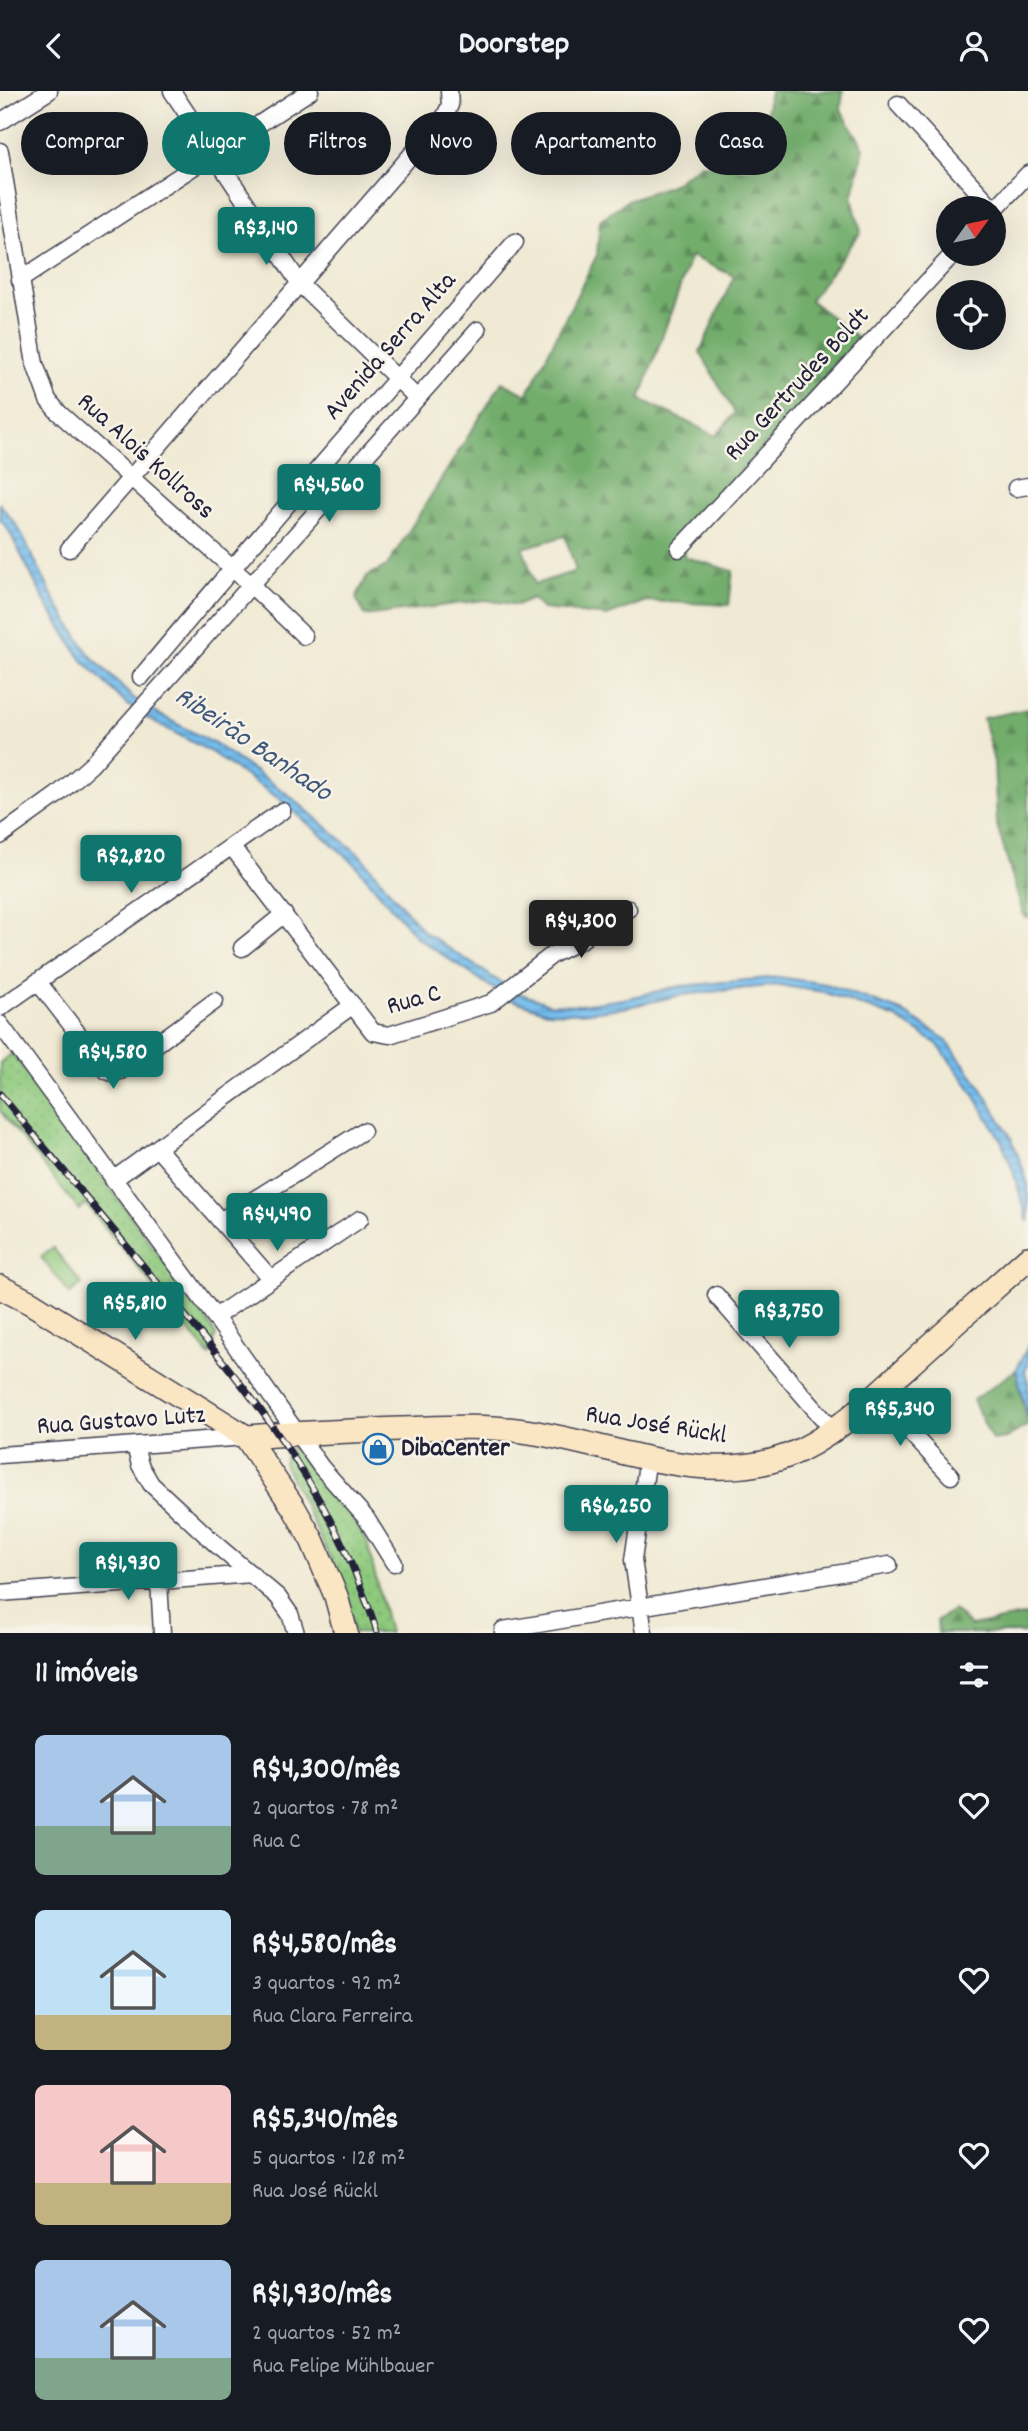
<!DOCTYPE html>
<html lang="pt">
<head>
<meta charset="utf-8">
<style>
	body { margin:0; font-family:Dekko,sans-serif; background:#20242c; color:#f1f3f6; height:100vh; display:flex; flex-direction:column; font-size:26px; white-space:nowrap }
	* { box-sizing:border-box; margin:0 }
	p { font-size:23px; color:#9ea1a6 }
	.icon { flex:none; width:38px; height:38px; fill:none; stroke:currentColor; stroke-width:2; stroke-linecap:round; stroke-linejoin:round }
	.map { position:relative; height:1542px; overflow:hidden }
	.sheet { display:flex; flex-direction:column; background:#171b24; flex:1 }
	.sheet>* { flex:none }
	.hud { position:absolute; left:21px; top:21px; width:987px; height:63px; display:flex; gap:14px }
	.needle { width:46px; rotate:57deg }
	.tools { position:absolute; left:936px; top:105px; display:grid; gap:14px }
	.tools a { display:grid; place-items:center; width:70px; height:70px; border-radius:50%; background:#171b24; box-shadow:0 7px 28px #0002; font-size:35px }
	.price { position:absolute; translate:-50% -60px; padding:0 16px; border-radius:7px; background:#0f766e; color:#fff; font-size:23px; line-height:46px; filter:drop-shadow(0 2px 4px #0008) }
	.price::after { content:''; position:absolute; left:50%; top:42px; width:21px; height:16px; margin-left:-10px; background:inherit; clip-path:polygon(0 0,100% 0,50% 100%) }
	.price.current { background:#222; color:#fff }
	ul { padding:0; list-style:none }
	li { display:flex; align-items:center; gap:21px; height:175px; padding:0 35px }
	li span { display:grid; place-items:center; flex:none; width:196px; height:140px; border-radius:10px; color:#555 }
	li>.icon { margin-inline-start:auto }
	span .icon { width:84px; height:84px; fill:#fffc; stroke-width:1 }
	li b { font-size:30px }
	h2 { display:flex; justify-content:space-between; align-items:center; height:84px; padding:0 35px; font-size:30px }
	.tag { padding:0 24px; border-radius:32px; background:#171b24; box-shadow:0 7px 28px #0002; font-size:24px; line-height:63px }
	.tag.current { background:#0f766e; color:#fff }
	header { display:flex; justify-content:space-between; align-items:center; height:91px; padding:0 35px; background:#171b24; font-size:32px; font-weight:700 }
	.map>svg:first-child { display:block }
	.grass { fill:url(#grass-dots); stroke:#58765c; stroke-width:2 }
	.forest { fill:url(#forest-firs); stroke:#4a6854; stroke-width:2; fill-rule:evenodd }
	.pitch { fill:#8ec97d; stroke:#58765c; stroke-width:2 }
	.water { fill:url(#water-rules); stroke:#4c7094; stroke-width:2 }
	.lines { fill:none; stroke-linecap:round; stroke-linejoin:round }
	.street-casing { stroke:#414052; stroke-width:19 }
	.secondary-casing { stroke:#414052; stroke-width:26 }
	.street { stroke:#fff; stroke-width:16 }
	.secondary { stroke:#fbe6c4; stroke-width:23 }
	.rail-casing { stroke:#22223b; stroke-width:7 }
	.rail { stroke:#f7f3e8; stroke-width:4.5; stroke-dasharray:13; stroke-linecap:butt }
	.labels { text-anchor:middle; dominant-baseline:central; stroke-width:5; stroke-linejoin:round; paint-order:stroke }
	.street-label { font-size:26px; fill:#22223b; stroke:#f7f3e8 }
	.poi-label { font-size:26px; font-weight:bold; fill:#22223b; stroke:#f7f3e8; text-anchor:start }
	.water-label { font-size:28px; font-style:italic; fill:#3f5879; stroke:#f7f3e8 }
</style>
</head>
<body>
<header><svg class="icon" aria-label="back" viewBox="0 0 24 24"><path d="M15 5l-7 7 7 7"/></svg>Doorstep<svg class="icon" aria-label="person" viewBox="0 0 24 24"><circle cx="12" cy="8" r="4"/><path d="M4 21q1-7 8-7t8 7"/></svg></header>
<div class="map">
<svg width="1028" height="1542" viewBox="0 0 1028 1542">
	<defs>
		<pattern id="grass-dots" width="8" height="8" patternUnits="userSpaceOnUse" patternTransform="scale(1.75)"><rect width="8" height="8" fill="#8ec97d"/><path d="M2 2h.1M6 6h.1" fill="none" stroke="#7aac6d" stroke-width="1.8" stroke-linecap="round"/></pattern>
		<pattern id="forest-firs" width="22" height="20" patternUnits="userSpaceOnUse" patternTransform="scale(1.75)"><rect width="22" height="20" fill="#72ad6c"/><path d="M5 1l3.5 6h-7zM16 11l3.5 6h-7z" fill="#5d8c5a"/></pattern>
		<pattern id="water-rules" width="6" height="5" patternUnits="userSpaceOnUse" patternTransform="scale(1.75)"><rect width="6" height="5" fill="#75bded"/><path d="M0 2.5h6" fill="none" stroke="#65a2cc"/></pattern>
	</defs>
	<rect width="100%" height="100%" fill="#f7f3e8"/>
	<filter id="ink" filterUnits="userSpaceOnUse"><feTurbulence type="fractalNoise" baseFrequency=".0143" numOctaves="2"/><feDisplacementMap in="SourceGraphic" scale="14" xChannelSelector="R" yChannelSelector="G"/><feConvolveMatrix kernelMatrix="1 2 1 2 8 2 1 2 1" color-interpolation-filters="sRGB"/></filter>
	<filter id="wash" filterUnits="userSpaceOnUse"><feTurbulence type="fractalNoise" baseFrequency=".00686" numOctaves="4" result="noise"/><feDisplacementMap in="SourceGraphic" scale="28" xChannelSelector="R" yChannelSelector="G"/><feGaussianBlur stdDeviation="1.57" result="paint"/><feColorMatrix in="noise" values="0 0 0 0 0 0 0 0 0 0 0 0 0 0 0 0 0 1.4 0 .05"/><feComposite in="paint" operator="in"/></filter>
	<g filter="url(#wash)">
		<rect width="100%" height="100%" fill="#f0ead4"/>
		<path class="grass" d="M12,962L208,1231L216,1244L210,1265L86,1113L79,1119L0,1020V972Z
			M300,1353L353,1427L367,1451L389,1542H355L332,1471L284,1373L286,1360Z"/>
		<path class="forest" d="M770,0H843L841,19L864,57L852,107L861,141L810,209L861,250L681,445L685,466L733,480L729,514L646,510L607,525L543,518L532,507L517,514L485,509L365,525L356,507L367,485L387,475L502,291L527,304L597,164L600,129L628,109L671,94L701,73L747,78L760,60ZM691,165L734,185L700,261L735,322L716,345L640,308ZM565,445L576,480L535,493L523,457Z
			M1028,618V827L1024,826L997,734L994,671L983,627Z
			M1016,1279L1028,1334L1006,1347L992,1349L973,1309Z
			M953,1519L971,1535L1028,1524V1542H938L937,1529Z"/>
		<path class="pitch" d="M53,1157L82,1193L70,1203L41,1166Z"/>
		<path class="water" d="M0,413L18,436L54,508L89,563L131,605L151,619L215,653L285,701L361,765L423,840L514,900L549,913L580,914L623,908L681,895L779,886L826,893L901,920L945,948L979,993L1012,1048L1023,1078L1028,1094V1131L1013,1080L1002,1051L970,997L937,953L896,927L823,901L778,894L682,904L624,917L581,922L547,921L509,908L416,846L353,771L278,707L209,660L145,626L124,611L81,568L45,511L9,440L0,428Z
			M1028,1255V1275L1025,1280L1028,1292V1329L1016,1279Z"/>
	</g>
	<g filter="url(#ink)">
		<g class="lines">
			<g class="street-casing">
				<path id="street" d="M172,0L300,193L416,306
					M898,13L993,117
					M0,31L49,0
					M0,60L35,273L48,309L59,322L252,495L304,545
					M994,119L1028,83
					M20,189L310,0
					M1016,397L1028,395
					M69,458L445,25L450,14L449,0
					M679,458L953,163
					M141,586C263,438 391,296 515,151
					M0,745L57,704L91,674L478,239
					M232,756L373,941L389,944L491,912L552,864L581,849L611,825L628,818
					M242,857L284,823
					M38,891L107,980L112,982L120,980L215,910
					M0,917L282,720
					M0,933L215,1226L321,1376L366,1427L394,1472
					M157,1057L271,1188
					M113,1089L353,914
					M220,1130L363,1040
					M716,1204L833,1339
					M215,1226L360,1128
					M875,1304L951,1385
					M135,1355L140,1374L151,1393L220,1457L278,1506L290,1523L296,1542
					M0,1364L246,1346
					M159,1490L162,1542
					M0,1502L252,1483
					M503,1542V1539L889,1474
					M644,1542L633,1469L648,1366"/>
			</g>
			<g class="secondary-casing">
				<path id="secondary" d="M0,1196L31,1212L246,1346L294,1417L312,1449L336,1505L346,1542
					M246,1346C297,1342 348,1340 399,1338C438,1337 477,1334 516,1339C604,1349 699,1398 787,1365C833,1347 870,1309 906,1277C946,1240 987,1204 1028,1167"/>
			</g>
			<use href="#street" class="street"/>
			<use href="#secondary" class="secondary"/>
			<g class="rail-casing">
				<path id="rail" d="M0,1003C52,1066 104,1128 156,1190C235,1283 315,1377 359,1492C365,1508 373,1525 377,1542"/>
			</g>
			<use href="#rail" class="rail"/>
		</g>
	</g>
	<defs>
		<g id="shop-ring" transform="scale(1.575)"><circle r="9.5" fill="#f7f3e8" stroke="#1f6fb2" stroke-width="1.5"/><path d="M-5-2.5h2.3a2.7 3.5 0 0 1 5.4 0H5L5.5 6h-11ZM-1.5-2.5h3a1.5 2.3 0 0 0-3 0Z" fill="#1f6fb2"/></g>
	</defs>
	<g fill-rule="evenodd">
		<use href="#shop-ring" x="378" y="1358"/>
	</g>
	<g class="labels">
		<g class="street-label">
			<text transform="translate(391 256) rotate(-49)">Avenida Serra Alta</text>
			<text transform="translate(798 294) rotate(-47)">Rua Gertrudes Boldt</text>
			<text transform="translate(145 366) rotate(42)">Rua Alois Kollross</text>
			<text transform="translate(414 910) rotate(-16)">Rua C</text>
			<text transform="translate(121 1331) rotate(-4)">Rua Gustavo Lutz</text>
			<text transform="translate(656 1335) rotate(9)">Rua José Rückl</text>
		</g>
		<g class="poi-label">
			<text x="401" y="1358">DibaCenter</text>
		</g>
		<g class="water-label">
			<text transform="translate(252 655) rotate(34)">Ribeirão Banhado</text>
		</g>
	</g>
</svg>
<div class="tools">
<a><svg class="needle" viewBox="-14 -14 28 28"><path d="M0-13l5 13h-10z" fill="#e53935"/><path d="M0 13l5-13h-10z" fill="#9ea1a6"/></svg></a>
<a><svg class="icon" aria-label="locate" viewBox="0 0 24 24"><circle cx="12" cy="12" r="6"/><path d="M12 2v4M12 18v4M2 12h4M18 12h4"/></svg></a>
</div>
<b class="price" style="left:266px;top:176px">R$3,140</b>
<b class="price" style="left:329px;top:433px">R$4,560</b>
<b class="price" style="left:131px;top:804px">R$2,820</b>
<b class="price current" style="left:581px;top:869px">R$4,300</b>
<b class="price" style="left:113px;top:1000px">R$4,580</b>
<b class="price" style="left:277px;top:1162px">R$4,490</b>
<b class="price" style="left:135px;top:1251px">R$5,810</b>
<b class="price" style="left:789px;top:1259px">R$3,750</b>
<b class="price" style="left:900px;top:1357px">R$5,340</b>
<b class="price" style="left:616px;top:1454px">R$6,250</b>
<b class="price" style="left:128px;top:1511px">R$1,930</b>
<div class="hud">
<a class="tag">Comprar</a>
<a class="tag current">Alugar</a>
<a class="tag">Filtros</a>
<a class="tag">Novo</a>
<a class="tag">Apartamento</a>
<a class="tag">Casa</a>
</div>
</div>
<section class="sheet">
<h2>11 imóveis<svg class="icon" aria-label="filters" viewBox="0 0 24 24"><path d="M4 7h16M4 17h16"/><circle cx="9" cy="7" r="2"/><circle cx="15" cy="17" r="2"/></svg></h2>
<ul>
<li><span style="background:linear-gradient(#a9c7e8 65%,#7fa58c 0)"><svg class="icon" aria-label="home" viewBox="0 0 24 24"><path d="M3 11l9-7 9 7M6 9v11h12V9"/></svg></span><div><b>R$4,300/mês</b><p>2 quartos · 78 m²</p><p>Rua C</p></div><svg class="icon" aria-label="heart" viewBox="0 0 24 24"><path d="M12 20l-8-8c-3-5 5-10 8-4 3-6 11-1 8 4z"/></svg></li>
<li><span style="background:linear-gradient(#bfe0f5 75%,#c2b280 0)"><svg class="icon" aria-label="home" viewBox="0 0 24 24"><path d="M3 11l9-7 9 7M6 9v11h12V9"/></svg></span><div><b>R$4,580/mês</b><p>3 quartos · 92 m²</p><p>Rua Clara Ferreira</p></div><svg class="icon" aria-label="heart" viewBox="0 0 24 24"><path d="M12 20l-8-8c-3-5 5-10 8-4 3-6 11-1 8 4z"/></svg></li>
<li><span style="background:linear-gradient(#f6c9c9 70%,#c2b280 0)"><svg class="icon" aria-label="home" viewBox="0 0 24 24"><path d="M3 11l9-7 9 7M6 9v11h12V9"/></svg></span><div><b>R$5,340/mês</b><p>5 quartos · 128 m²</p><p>Rua José Rückl</p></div><svg class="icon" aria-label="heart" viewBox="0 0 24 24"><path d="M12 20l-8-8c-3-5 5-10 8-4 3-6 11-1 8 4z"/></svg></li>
<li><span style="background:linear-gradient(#a9c7e8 70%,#7fa58c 0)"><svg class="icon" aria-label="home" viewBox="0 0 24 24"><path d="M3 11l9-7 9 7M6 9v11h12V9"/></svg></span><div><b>R$1,930/mês</b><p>2 quartos · 52 m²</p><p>Rua Felipe Mühlbauer</p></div><svg class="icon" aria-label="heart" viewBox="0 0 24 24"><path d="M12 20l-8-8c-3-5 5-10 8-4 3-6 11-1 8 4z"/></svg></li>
</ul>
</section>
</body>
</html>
